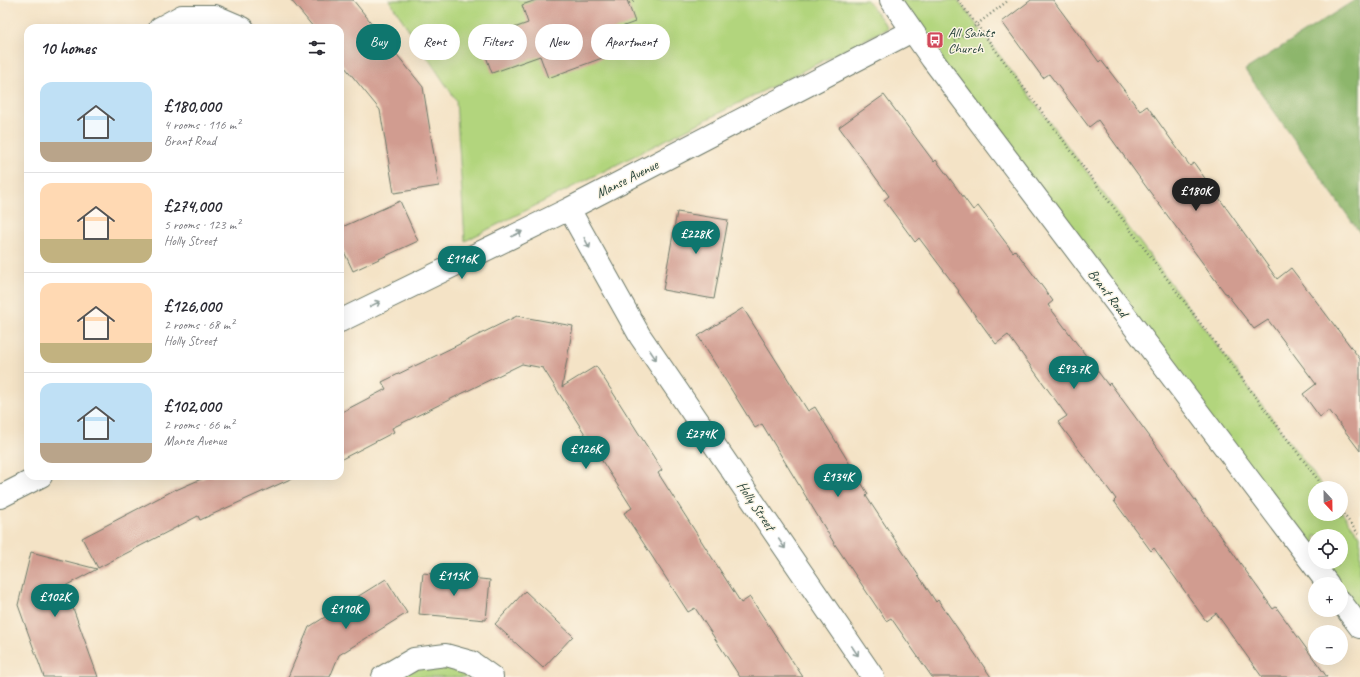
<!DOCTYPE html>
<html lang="en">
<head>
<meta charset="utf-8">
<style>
	body { margin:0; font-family:Caveat,sans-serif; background:#f7f7f7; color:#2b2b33; height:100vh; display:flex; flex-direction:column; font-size:15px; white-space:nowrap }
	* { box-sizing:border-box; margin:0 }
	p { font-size:13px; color:#7c7c81 }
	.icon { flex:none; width:22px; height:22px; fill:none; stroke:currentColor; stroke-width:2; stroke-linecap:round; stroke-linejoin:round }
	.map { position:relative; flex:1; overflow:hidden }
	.drawer { position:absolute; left:24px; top:24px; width:320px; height:456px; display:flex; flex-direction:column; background:#fff; border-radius:12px; box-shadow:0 4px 16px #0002 }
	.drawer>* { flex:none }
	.guide { position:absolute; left:356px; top:24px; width:380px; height:36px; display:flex; gap:8px }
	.needle { width:26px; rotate:158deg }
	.tools { position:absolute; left:1308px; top:481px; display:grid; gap:8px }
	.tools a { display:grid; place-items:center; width:40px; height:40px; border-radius:50%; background:#fff; box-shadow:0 4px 16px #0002; font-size:20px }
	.price { position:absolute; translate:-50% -34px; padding:0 9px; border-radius:14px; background:#0f766e; color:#fff; font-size:13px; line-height:26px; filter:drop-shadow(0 1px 2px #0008) }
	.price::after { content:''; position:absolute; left:50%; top:24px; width:12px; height:9px; margin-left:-6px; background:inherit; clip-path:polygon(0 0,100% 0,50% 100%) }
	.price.active { background:#222; color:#fff }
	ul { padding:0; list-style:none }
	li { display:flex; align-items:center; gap:12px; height:100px; padding:0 16px }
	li+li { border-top:1px solid #e1e1e2 }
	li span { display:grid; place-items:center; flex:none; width:112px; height:80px; border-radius:12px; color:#555 }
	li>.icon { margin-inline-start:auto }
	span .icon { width:48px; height:48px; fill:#fffc; stroke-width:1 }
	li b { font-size:17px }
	h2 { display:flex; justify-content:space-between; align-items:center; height:48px; padding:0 16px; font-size:17px }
	.chip { padding:0 14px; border-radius:18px; background:#fff; box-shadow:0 4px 16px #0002; font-size:14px; line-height:36px }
	.chip.active { background:#0f766e; color:#fff }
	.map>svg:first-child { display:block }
	.green { fill:#b2d57d; stroke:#688958; fill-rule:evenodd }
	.forest { fill:#8db66c; stroke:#567a50 }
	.building { fill:#d19c90 }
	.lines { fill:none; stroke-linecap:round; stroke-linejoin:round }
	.street-casing { stroke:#6a7767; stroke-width:24 }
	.secondary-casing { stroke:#6a7767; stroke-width:24 }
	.path { stroke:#6a7767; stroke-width:2.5; stroke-dasharray:1 3; stroke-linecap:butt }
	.street { stroke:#fff; stroke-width:22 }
	.secondary { stroke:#fff; stroke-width:22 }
	.oneway { stroke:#8f9e9a }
	.labels { text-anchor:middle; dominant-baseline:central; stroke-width:3; stroke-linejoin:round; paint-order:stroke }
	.poi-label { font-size:14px; fill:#1f3d34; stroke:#fcf5e5; text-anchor:start }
	.street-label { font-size:14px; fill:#1f3d34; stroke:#fcf5e5 }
</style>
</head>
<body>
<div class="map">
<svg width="1360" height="677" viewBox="0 0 1360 677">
	<rect width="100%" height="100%" fill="#fcf5e5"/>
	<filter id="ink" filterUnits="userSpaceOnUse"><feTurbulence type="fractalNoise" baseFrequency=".025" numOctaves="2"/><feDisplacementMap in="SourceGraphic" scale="8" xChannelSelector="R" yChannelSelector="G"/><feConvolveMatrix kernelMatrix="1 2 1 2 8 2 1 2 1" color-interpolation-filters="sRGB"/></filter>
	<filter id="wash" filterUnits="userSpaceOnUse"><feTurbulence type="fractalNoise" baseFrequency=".012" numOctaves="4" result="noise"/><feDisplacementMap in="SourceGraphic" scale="16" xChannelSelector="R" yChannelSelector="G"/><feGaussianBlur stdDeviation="0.9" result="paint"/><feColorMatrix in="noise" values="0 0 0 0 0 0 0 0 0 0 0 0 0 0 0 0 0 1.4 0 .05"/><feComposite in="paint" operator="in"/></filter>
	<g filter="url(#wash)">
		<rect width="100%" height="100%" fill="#f4e3c6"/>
		<path class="green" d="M389,0H867L888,28L465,241L456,100Z
			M891,0H958L1324,488H1315V514H1341V511L1360,536V627L1341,602V584H1328ZM1315,536H1341V562H1315Z
			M446,655L492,677H383Z"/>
		<path class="forest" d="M1355,0H1360V233L1245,70Z"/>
		<g id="blocks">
			<path class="building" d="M291,0H353L423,87L439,186L394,193L380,110L340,61V28H314Z
				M536,0H627L635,22L605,33L613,54L548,78L540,56L492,73L480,40L528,23L522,5Z
				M1031,0H1053L1099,62L1101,60L1140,111L1147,106L1190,166L1194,163L1277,279L1291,268L1360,359V451L1329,410L1320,417L1303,394L1316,384L1268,320L1254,329L1226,293H1225L1147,188L1098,120L1089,127L1049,74L1043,78L1002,22Z
				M884,95L934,162L936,160L973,210L978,206L1013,252L1015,250L1053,301L1048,305L1108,385L1110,383L1150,437L1273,609L1276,607L1327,677H1262L1216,613L1206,621L1154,548L1151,551L1114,501L1116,499L1058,422L1067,416L1008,335L996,344L958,292L959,291L919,238L915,242L884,200L889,196L839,127Z
				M400,201L418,241L353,271L340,243V228Z
				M677,212L728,220L714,299L663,290Z
				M743,308L808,411L815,407L868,494L866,496L936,602L938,600L991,677H932L891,618L886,621L834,543L762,424L755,428L698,336Z
				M517,316L573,326L562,387L596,366L662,470L658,473L741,603L750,597L803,677H740L695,608L688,612L624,513L632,508L543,368L522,364L392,428L394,432L340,460V413L386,389L382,382Z
				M208,476H297L200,520L198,516L98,568L82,538L176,489V490Z
				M31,552L97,569L65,586L98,677H44L18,605Z
				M423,573L490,580L486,620L419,614Z
				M386,579L407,613L339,655L330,677H288L309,627Z
				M525,591L573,636L543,668L495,624Z"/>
		</g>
	</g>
	<g filter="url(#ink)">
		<use href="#blocks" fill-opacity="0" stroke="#6a7767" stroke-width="1"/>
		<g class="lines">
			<g class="street-casing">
				<path id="street" d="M160,28L182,16H215L243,28
					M569,209L640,336L873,677
					M340,321L569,209L912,31
					M0,497L41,476
					M383,677L414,659L446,655L471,662L492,677"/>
			</g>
			<g class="secondary-casing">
				<path id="secondary" d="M891,0L932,59L1328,584
					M1341,602L1360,627"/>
			</g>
			<path class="path" d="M958,0L1324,488
				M629,3L635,0
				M955,41L1009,0
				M1341,511L1360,536"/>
			<use href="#street" class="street"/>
			<use href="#secondary" class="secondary"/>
		</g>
		<defs><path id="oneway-shaft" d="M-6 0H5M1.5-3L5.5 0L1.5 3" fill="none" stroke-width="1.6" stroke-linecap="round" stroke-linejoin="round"/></defs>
		<g class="oneway">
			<use href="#oneway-shaft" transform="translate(517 234) rotate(-26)"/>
			<use href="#oneway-shaft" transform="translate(587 243) rotate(62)"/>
			<use href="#oneway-shaft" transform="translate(375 304) rotate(-26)"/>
			<use href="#oneway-shaft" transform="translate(653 355) rotate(56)"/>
			<use href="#oneway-shaft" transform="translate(782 544) rotate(56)"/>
			<use href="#oneway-shaft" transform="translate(855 651) rotate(56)"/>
		</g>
	</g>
	<defs>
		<g id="bus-square" transform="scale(0.9)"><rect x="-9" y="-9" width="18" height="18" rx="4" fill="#d1495b" stroke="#fcf5e5"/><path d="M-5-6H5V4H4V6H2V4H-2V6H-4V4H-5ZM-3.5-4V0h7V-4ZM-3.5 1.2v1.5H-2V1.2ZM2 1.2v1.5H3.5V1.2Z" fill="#fff"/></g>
	</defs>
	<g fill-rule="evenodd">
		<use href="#bus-square" x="935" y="40"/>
	</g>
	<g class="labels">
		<g class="poi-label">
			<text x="948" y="32">All Saints<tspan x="948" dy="16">Church</tspan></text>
		</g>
		<g class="street-label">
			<text transform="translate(627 179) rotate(-27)">Manse Avenue</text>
			<text transform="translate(1108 293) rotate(53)">Brant Road</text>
			<text transform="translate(756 506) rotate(56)">Holly Street</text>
		</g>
	</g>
</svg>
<div class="tools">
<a><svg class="needle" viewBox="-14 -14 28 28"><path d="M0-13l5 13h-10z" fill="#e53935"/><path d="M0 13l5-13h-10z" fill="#7c7c81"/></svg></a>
<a><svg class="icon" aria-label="locate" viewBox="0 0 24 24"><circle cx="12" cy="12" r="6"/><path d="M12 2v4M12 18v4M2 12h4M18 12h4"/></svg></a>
<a>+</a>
<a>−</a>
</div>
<b class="price active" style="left:1196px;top:212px">£180K</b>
<b class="price" style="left:696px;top:255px">£228K</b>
<b class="price" style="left:462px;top:280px">£116K</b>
<b class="price" style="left:1074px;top:390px">£93.7K</b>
<b class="price" style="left:701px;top:455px">£274K</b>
<b class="price" style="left:586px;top:470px">£126K</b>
<b class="price" style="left:838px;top:498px">£134K</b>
<b class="price" style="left:454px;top:597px">£115K</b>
<b class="price" style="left:55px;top:618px">£102K</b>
<b class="price" style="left:346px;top:630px">£110K</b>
<div class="guide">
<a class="chip active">Buy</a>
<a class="chip">Rent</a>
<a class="chip">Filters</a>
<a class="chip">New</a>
<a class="chip">Apartment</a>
</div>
<section class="drawer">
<h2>10 homes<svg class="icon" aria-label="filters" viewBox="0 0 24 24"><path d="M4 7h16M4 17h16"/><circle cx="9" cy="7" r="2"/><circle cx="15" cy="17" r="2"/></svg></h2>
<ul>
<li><span style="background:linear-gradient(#bfe0f5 75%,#b9a48a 0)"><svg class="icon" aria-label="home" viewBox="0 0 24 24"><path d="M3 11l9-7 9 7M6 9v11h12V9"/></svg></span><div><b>£180,000</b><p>4 rooms · 116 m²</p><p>Brant Road</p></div></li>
<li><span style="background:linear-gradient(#ffd9b3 70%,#c2b280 0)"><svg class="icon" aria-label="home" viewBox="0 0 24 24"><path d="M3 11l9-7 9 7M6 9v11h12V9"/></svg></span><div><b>£274,000</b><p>5 rooms · 123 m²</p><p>Holly Street</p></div></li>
<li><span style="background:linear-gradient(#ffd9b3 75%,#c2b280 0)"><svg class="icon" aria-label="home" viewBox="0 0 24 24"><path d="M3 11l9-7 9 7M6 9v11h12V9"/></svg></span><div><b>£126,000</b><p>2 rooms · 68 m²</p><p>Holly Street</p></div></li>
<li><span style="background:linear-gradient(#bfe0f5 75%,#b9a48a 0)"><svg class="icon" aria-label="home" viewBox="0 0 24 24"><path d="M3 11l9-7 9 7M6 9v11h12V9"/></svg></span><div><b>£102,000</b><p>2 rooms · 66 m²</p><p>Manse Avenue</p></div></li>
</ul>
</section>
</div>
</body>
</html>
